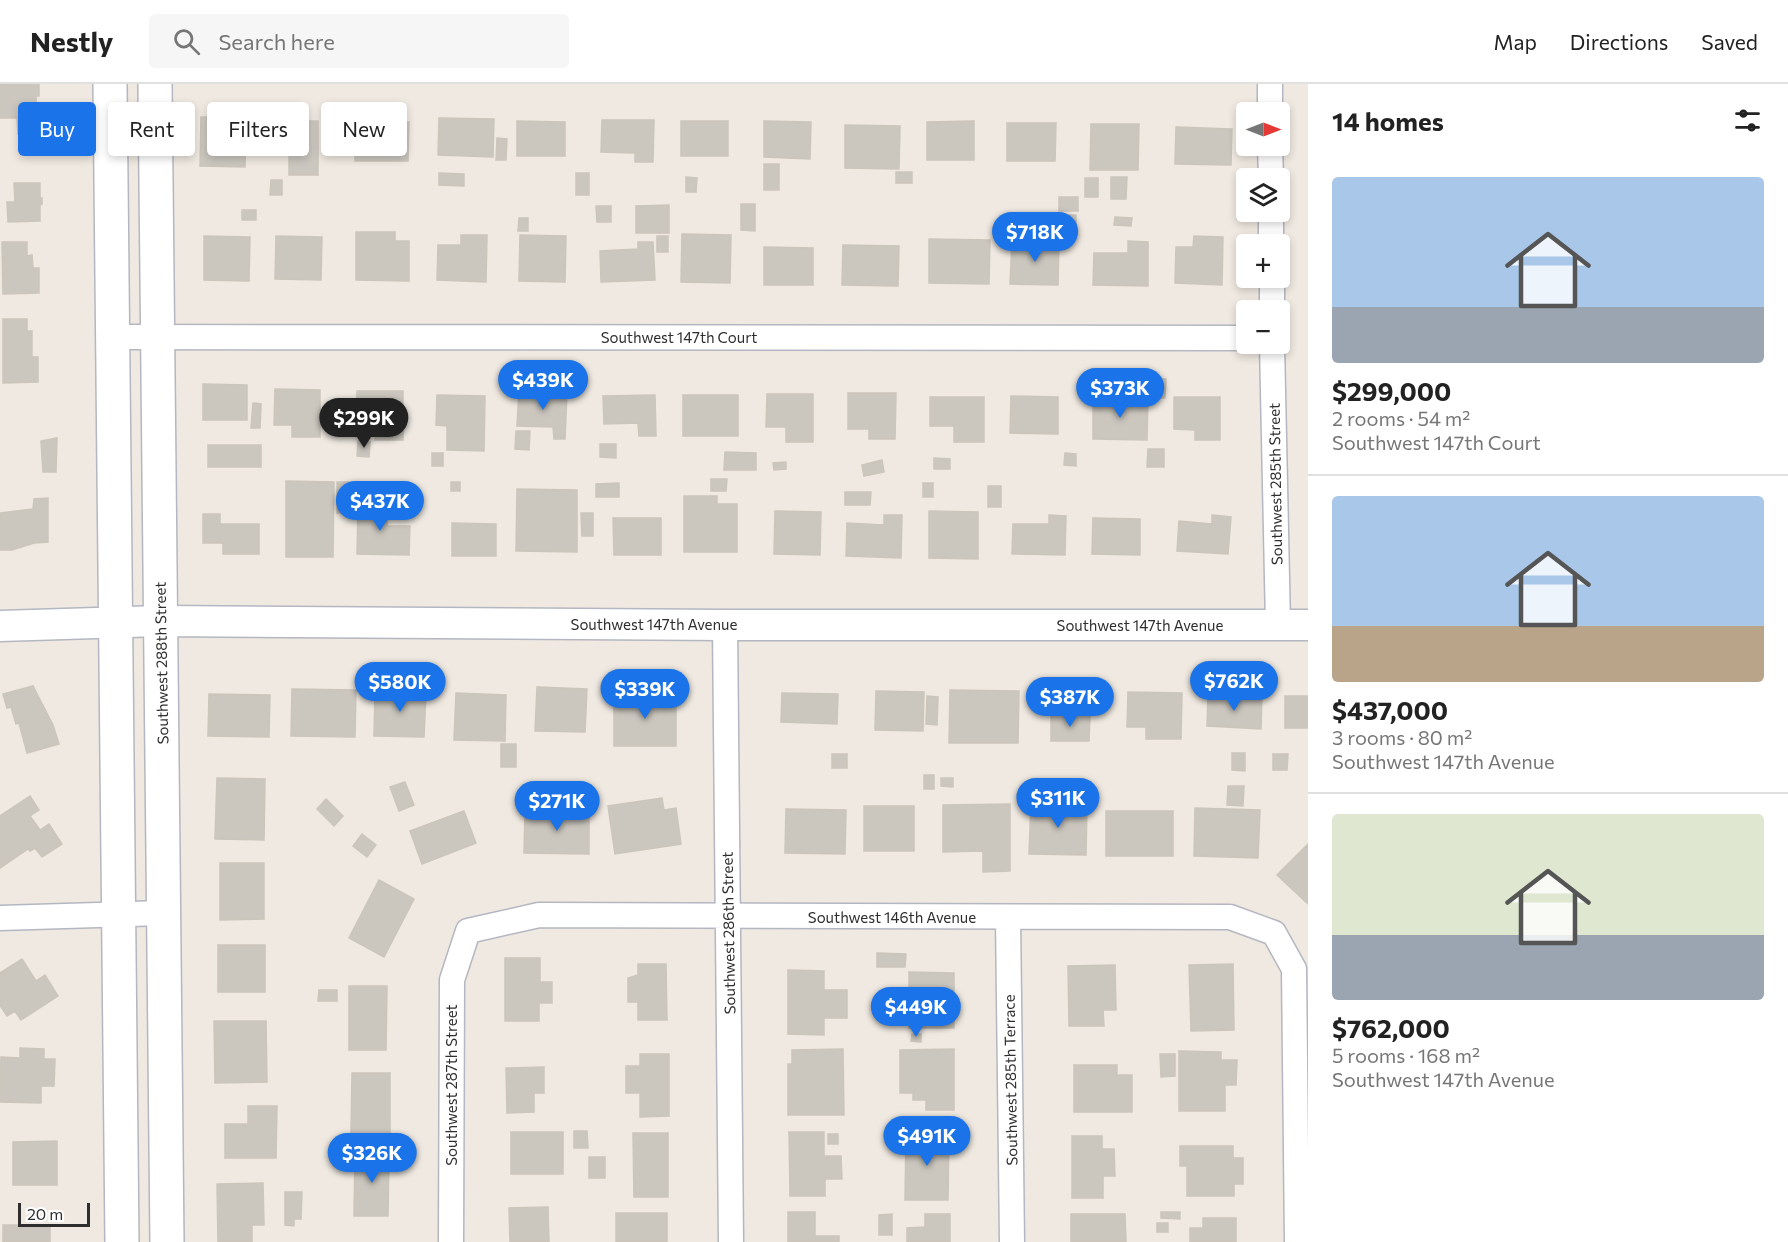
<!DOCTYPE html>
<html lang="en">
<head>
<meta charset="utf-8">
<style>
	body { margin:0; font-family:Commissioner,sans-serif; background:#f6f6f6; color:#222; height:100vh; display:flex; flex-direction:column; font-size:22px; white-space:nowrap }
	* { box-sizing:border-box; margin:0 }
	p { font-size:20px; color:#767676 }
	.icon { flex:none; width:33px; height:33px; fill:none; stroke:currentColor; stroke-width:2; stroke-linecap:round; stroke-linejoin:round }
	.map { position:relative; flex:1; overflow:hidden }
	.details { display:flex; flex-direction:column; background:#fff; width:480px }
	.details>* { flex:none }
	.banner { position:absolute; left:18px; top:18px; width:570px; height:54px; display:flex; gap:12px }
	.needle { width:39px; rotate:90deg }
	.buttons { position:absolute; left:1236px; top:18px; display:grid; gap:12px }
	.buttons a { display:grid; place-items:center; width:54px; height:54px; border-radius:6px; background:#fff; box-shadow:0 3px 9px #0003; font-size:30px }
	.scale { position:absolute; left:18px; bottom:15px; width:72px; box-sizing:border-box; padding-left:6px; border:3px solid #2e2e2e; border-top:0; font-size:16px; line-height:21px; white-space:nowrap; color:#2e2e2e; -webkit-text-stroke:4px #fff; paint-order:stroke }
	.price { position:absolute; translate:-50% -51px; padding:0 14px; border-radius:21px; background:#1a73e8; color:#fff; font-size:20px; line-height:39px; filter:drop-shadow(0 2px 3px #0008) }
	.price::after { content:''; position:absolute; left:50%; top:36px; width:18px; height:14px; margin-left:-9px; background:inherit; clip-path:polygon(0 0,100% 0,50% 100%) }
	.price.active { background:#222; color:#fff }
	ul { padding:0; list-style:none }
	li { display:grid; align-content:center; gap:12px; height:318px; padding:0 24px }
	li+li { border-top:2px solid #e0e0e0 }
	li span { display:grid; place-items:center; height:186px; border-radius:6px; color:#555 }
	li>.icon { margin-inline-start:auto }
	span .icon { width:108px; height:108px; fill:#fffc; stroke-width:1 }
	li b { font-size:26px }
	h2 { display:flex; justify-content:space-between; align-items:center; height:72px; padding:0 24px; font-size:26px }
	.pill { padding:0 21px; border-radius:6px; background:#fff; box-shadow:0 3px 9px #0003; font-size:21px; line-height:54px }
	.pill.active { background:#1a73e8; color:#fff }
	header { display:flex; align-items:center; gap:36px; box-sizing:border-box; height:84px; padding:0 30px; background:#fff; border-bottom:2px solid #e0e0e0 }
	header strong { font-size:28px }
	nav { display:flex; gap:33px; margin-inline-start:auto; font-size:21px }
	.search { width:420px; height:54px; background:#f6f6f6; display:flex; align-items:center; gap:15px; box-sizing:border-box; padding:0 21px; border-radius:6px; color:#767676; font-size:22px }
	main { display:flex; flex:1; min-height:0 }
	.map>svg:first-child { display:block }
	.building { fill:#cbc7bf; stroke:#cbc5ba; stroke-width:1.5 }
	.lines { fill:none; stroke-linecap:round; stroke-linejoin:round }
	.minor-casing { stroke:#b4b7c1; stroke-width:27 }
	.tertiary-casing { stroke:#b4b7c1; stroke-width:33 }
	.secondary-casing { stroke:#b4b7c1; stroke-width:36 }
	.minor { stroke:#fff; stroke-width:24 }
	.tertiary { stroke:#fff; stroke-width:30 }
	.secondary { stroke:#fff; stroke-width:33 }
	.labels { text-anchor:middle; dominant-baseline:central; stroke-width:6; stroke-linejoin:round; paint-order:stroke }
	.street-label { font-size:15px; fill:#2e2e2e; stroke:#fff }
</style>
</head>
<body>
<header>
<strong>Nestly</strong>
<div class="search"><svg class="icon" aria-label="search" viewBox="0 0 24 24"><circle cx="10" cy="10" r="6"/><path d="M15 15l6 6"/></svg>Search here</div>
<nav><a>Map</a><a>Directions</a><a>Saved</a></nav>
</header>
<main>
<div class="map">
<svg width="1308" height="1158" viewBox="0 0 1308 1158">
	<rect width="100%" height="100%" fill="#efe9e1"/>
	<path class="building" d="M0,0H39V12H36L37,50H18L17,34H0Z
		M201,33L246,34L245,83L200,82Z
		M439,34L494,35L493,73L438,71Z
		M602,36H654L653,78H635V69L601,68Z
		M273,37H318V91H289V70H273Z
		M355,37L409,38L408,77H355Z
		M517,37L565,38V72H517Z
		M681,37H728V72H681Z
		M764,37L811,38L810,75L764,73Z
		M974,37V76H927V38Z
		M1007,39H1056L1055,77H1007Z
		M1091,40H1139L1138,86H1090Z
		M845,41L900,42L899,85L845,84Z
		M1176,43L1232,45L1231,81L1175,80Z
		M497,54L507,55L506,76H496Z
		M764,80H779V106H764Z
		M896,88H912V99H896Z
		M439,89L464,90V102L439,101Z
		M576,89H589V111H576Z
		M686,93L697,94L696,108H686Z
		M1111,93H1127L1126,115H1111Z
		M1085,94H1098V113H1085Z
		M271,96H282V111H270Z
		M14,99H40V114H42V120L40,121V137L8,138L7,118H15Z
		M1059,113H1078V127H1059Z
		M741,120H755V147L741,146Z
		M669,121V149H636V122Z
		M596,122H611V138H597Z
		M242,126H256V136H242Z
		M1044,131H1076V152H1045Z
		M1115,133L1132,134L1131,142L1114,141Z
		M519,134H528V147H518Z
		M356,148H395V157H409V197L356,196Z
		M682,150L731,151L730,199L681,198Z
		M461,151H487L486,198L437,196L438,161H461Z
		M520,151L566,152L565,198L519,197Z
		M204,152L250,153L249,197L204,196Z
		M276,152L322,153L321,196L275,195Z
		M657,152H668V168H657Z
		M1194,152L1223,153L1222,201L1175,199L1176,163H1193Z
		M929,155L990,156L989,200L929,199Z
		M1012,156L1059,157L1058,201L1010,200Z
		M1128,157L1148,158V202L1093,201L1094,169H1128Z
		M2,158H27V172L32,171L33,184H39V209L3,210Z
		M638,158H653L655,196L601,198L600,167L638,165Z
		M843,161L899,162L898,202L842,201Z
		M764,163L813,164V201H764Z
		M3,235H27V247H32V273H38V298L3,299Z
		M1156,294L1166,295L1165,314H1155Z
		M203,300L247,301V336H203Z
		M275,305L320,306V353H292V341H274Z
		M519,306L567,308L565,355H554L553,343L517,342Z
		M357,307H403V356H375L376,342H356Z
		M848,309H896L895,355H869V345H848Z
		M767,310H813V358H786V343H766Z
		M437,311L485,312L484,367L447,366V342L436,341Z
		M655,311L656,352H639L638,339L604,340L603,312Z
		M683,311H738V352H683Z
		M1011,312L1058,313V350L1010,349Z
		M930,313H984V358H954V342H930Z
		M1174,313H1220V356H1195V346L1174,345Z
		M1093,315H1148L1147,356L1093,355Z
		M253,319L261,320L260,344H251Z
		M516,347H530L529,366L515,365Z
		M57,354L56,388H43L41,357Z
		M358,357L370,358L369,373L357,372Z
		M600,360H616V374L600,373Z
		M208,361H261V383H208Z
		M1148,365H1164V383H1147Z
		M725,368L756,369V386H724Z
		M432,369H443V382H432Z
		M1065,369L1076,370V382L1064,381Z
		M934,374L950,375V385H934Z
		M882,376L884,388L864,392L862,381Z
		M786,378V385L774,386L773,379Z
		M711,395H727L726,407H711Z
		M286,397L334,398L333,473H286Z
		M337,398H349V429H337Z
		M451,398H460V407H451Z
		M619,399V413H596V400Z
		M923,399H933V413H923Z
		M988,402H1001V423H988Z
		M517,405L577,406V468L516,467Z
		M845,408H871L870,421H845Z
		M684,412H717V420H737V468H684Z
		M48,414V458L34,459L12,466H0V429L33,425L34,415Z
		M358,419L387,420V442H410L409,471L357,470Z
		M775,427L821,428L820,471L774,470Z
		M929,427L978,428V475L929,474Z
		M581,429H593V452H582Z
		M203,430H220V440H259V470H223V459H203Z
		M884,431H902L901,474L846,472L847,439L884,441Z
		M1049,431L1066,432L1065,471L1012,470L1013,440H1049Z
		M1212,431L1231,433L1228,470L1177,467L1179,437L1212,440Z
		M613,434H661V471H614Z
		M1093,434L1140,435V471L1092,470Z
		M452,439L496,440V472H452Z
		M1250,586H1260V607H1250Z
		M33,602L53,641L59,660L27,669L19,639L16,640L11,623L7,624L3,610Z
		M537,603L587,605L585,648L535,647Z
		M292,605L356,606L355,653L291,652Z
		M375,606L426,607L424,653L374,652Z
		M950,606L1019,607L1018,659H949Z
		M876,607L924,608L923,647L875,646Z
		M1128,608L1182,609L1181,655H1146V643H1127Z
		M456,609L506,611L505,657L454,656Z
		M614,609H676V662H614Z
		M782,609L838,610L837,640L781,638Z
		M209,610L270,611L269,653L208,652Z
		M1208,610L1262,613L1261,645L1207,642Z
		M927,612L938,613L937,641L926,640Z
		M1285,612H1308V644H1285Z
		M1051,631L1090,632L1089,657H1051Z
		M501,660H516V683H501Z
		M1232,669H1245V687L1232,686Z
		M832,670H847V684H832Z
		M1273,670H1288L1287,686H1273Z
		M924,691H934V705H924Z
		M217,694L265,695L264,756L215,755Z
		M941,694H953V703L941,702Z
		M405,698L414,721L399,727L390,703Z
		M1228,702H1244L1243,722L1227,721Z
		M30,712L39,726L30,732L40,746L49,740L62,760L42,773L35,764L30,767L28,765L0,784V732Z
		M662,714L664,726L676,724L681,760L615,770L608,722Z
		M326,715L343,732L334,742L317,725Z
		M1031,718L1087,719L1086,771L1029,770Z
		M1010,720V787L983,788V767L943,768V721Z
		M864,722H914V767H864Z
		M1195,724L1260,726L1258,774L1194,772Z
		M525,725L589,726V770L524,769Z
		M786,725L846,726L845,770L785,769Z
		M464,727L476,759L422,780L410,747Z
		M1106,727H1173V772H1106Z
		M362,750L376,761L367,773L353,762Z
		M1308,760V820L1277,791Z
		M220,779H264V835L220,836Z
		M379,796L414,815L384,873L349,854Z
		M218,861H265V908H218Z
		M877,869L906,870L905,883H877Z
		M505,874H540V898H552V919H539V937H505Z
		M22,875L36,897L45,891L58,912L21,936L15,927L7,932L0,921V889Z
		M638,880H666L667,936H638V918H628V894L638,891Z
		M1233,880L1234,946L1191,947L1189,881Z
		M1115,881L1116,926H1103L1104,942H1069L1068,882Z
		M788,886L824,887V906H847V934H824V951L788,950Z
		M909,888L954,889V944H909Z
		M349,902H387L386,966H349Z
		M319,906H337V917H318Z
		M214,937H266L267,998L215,999Z
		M912,950H921V958L911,957Z
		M20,964L44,965V975H55L54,1002H41V1019L0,1018L1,973L20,974Z
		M843,965L844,1031H788V980H792V966Z
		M954,965V1026H926V1016H913V1009H900V966Z
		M1179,967L1221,968V976H1237L1236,1001H1225V1027H1179Z
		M640,970H669V1032L640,1033V1009H626V982H640Z
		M1160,970H1175V992L1161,993Z
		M1074,981H1117V991H1132V1028H1074Z
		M544,983V1009H534V1028L507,1029L506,984Z
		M352,989H390V1050H351Z
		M248,1022H277L276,1074H225V1040H248Z
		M574,1047H587L588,1064H574Z
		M511,1048H563V1090H511Z
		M789,1048H824V1072H841L842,1095H825V1112H790Z
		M633,1049H668V1113H634Z
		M828,1050H838V1060H828Z
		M906,1050L949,1051L948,1116H905Z
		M1072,1052H1102V1065H1114L1115,1092H1103V1114H1072Z
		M57,1057V1101H13V1058Z
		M1180,1062H1233V1074H1243V1100H1234V1112H1187V1082H1180Z
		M355,1069H389L388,1132H354Z
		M589,1073H605V1094H589Z
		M263,1099L264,1141H252V1158H218L217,1100Z
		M285,1108H302L301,1135H294V1142L285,1141Z
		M548,1123L549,1158H510L509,1124Z
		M788,1128H815V1152H839V1158H788Z
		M1161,1128H1180V1135L1161,1134Z
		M616,1129H667V1158H616Z
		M892,1130V1151H879V1131Z
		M925,1130H950V1158H907V1144L925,1143Z
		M1071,1130H1125L1126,1158H1071Z
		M1203,1134H1236V1158H1190V1144H1203Z
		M1157,1139H1168V1148H1157Z
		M3,1141H50V1158H3Z"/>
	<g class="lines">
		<g class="minor-casing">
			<path id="minor" d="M1270,0V28
				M1270,62L1271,94
				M1271,128V160
				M1272,194V226
				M112,253L1246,254
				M1272,260L1278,541
				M725,541L731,1158
				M1008,833L1012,1158
				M0,834L163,829
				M451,1158L452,896L468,847L539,831L1230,833L1274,849L1294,885L1297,1158"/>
		</g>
		<g class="tertiary-casing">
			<path id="tertiary" d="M0,542L160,537L725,541H1308"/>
		</g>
		<g class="secondary-casing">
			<path id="secondary" d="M110,0L122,1158
				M155,0L167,1158"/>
		</g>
		<use href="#minor" class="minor"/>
		<use href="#tertiary" class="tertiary"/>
		<use href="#secondary" class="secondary"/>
	</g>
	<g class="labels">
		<g class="street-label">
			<text x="679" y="253">Southwest 147th Court</text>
			<text transform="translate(1275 400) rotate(-91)">Southwest 285th Street</text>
			<text x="654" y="540">Southwest 147th Avenue</text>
			<text x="1140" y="541">Southwest 147th Avenue</text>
			<text transform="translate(161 579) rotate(-91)">Southwest 288th Street</text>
			<text x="892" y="833">Southwest 146th Avenue</text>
			<text transform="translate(728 849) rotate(-91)">Southwest 286th Street</text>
			<text transform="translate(1010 996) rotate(-91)">Southwest 285th Terrace</text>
			<text transform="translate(451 1001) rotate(-90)">Southwest 287th Street</text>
		</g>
	</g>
</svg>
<div class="buttons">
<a><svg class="needle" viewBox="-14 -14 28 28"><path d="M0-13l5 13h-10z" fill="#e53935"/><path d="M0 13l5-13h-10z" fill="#767676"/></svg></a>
<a><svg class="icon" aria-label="layers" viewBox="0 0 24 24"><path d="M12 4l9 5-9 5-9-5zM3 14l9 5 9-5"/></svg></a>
<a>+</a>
<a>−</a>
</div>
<div class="scale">20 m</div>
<b class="price" style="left:1035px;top:179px">$718K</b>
<b class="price" style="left:543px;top:327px">$439K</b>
<b class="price" style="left:1120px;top:335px">$373K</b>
<b class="price active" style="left:364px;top:365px">$299K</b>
<b class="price" style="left:380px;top:448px">$437K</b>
<b class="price" style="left:1234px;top:628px">$762K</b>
<b class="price" style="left:400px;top:629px">$580K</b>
<b class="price" style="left:645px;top:636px">$339K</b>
<b class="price" style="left:1070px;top:644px">$387K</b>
<b class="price" style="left:1058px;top:745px">$311K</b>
<b class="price" style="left:557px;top:748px">$271K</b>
<b class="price" style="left:916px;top:954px">$449K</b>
<b class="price" style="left:927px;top:1083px">$491K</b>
<b class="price" style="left:372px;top:1100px">$326K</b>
<div class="banner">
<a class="pill active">Buy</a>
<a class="pill">Rent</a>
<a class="pill">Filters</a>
<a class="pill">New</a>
</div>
</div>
<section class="details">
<h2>14 homes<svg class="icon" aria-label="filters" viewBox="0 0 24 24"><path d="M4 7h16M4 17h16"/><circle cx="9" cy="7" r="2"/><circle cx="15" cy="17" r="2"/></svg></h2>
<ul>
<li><span style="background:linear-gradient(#a9c7e8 70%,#9aa5b1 0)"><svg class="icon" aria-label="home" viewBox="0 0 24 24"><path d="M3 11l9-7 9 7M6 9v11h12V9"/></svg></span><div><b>$299,000</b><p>2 rooms · 54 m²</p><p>Southwest 147th Court</p></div></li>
<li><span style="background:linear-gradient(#a9c7e8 70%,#b9a48a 0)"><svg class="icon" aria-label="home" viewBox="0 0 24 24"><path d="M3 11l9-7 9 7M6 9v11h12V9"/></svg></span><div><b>$437,000</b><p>3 rooms · 80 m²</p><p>Southwest 147th Avenue</p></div></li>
<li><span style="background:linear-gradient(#dfe7d0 65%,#9aa5b1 0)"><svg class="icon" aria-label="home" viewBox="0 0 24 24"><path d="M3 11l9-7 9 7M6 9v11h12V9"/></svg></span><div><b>$762,000</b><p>5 rooms · 168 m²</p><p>Southwest 147th Avenue</p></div></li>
</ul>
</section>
</main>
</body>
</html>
